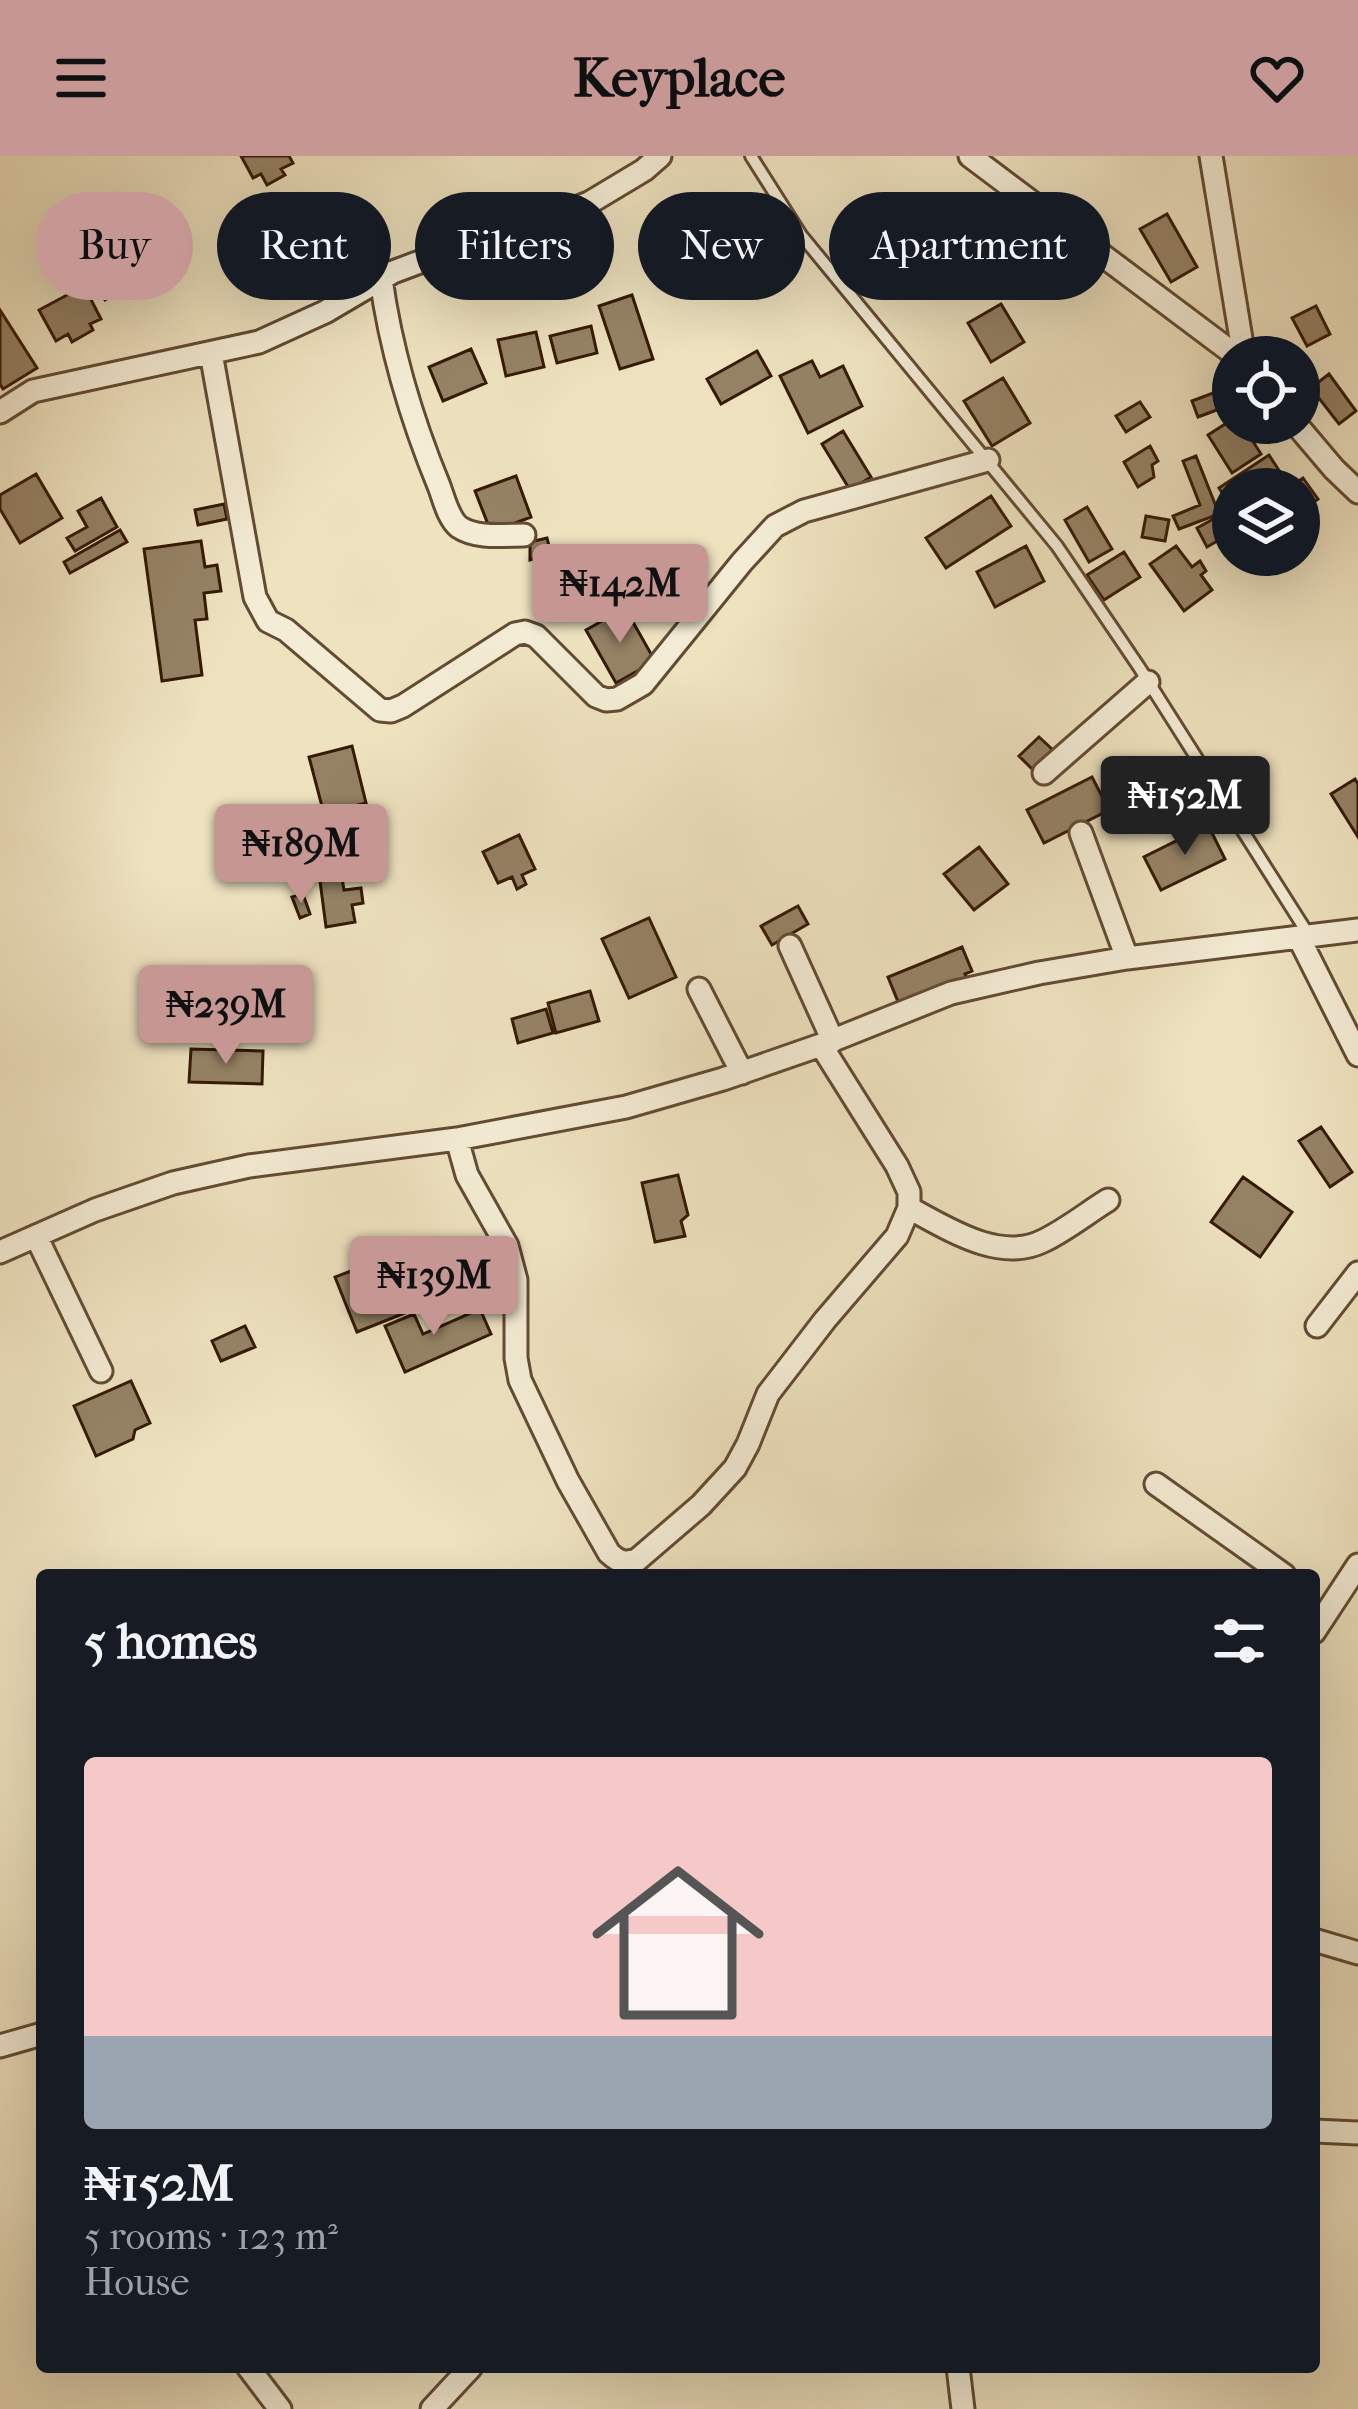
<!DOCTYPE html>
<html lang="en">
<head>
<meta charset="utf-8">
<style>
	body { margin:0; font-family:"IM FELL French Canon",serif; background:#242831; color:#f1f3f6; height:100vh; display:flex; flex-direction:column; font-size:45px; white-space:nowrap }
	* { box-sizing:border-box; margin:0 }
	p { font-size:39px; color:#9ea1a6 }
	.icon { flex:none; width:66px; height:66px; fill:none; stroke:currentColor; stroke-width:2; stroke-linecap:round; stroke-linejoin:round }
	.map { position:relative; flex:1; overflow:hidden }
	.details { position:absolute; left:36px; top:1413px; width:1284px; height:804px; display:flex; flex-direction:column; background:#171b24; border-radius:12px; box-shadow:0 12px 48px #0002 }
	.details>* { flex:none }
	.guide { position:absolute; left:36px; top:36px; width:1287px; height:108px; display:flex; gap:24px }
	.tools { position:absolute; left:1212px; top:180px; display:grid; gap:24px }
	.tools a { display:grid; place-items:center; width:108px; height:108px; border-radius:50%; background:#171b24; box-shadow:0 12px 48px #0002; font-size:60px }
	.price { position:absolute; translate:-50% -102px; padding:0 27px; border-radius:12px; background:#c59692; color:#111; font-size:39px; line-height:78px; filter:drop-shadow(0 3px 6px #0008) }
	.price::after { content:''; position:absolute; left:50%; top:72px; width:36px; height:27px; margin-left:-18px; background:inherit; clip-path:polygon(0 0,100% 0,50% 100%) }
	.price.current { background:#222; color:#fff }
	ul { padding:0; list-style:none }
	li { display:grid; align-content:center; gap:24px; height:636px; padding:0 48px }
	li span { display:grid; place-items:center; height:372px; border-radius:12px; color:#555 }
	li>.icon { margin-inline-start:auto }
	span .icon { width:216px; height:216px; fill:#fffc; stroke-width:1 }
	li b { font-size:51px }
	h2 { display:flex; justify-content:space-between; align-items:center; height:144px; padding:0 48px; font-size:51px }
	.tag { padding:0 42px; border-radius:54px; background:#171b24; box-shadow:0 12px 48px #0002; font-size:42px; line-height:108px }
	.tag.current { background:#c59692; color:#111 }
	header { display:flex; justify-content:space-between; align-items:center; height:156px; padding:0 48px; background:#c59692; color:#111; font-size:54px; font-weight:700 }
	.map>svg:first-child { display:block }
	.building { fill:#958265; stroke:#351904; stroke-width:3 }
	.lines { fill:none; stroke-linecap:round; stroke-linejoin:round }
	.service-casing { stroke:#634b33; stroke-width:16 }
	.minor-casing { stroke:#634b33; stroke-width:27 }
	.service { stroke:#f4ecd5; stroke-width:10 }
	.minor { stroke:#f4ecd5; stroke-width:21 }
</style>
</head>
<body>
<header><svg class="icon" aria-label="menu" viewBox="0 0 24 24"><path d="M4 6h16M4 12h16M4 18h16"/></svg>Keyplace<svg class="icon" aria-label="heart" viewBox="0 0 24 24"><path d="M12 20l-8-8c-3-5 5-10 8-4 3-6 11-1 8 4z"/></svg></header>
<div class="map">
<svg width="1358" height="2253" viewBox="0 0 1358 2253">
	<rect width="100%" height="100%" fill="#eee2bf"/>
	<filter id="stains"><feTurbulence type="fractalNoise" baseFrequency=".00167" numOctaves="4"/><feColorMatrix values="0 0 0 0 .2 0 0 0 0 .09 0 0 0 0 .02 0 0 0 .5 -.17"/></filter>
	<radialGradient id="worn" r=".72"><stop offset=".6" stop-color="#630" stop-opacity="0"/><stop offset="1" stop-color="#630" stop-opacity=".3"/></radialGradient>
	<path class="building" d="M241,0H289L293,7L281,13L285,19L267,29L261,18L253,22Z
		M261,50L279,86L245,102L227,66Z
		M1167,58L1197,111L1171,126L1140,73Z
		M126,100L140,124L105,144L91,120Z
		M84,130L101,163L90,168L93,174L72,186L68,178L56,185L39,154Z
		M632,139L653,203L620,213L599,150Z
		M1001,148L1024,186L991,206L968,167Z
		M1316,150L1330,178L1307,190L1292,162Z
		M0,154L37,212L3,233L0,228Z
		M591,170L597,197L557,207L550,180Z
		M536,176L544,211L506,220L498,184Z
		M471,193L486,227L443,245L429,211Z
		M757,195L771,220L721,248L707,223Z
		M812,205L820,221L843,210L862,250L808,277L780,220Z
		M1329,218L1356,255L1339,268L1311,232Z
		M1003,222L1030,267L992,290L964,245Z
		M1224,233L1230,249L1198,261L1192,245Z
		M1140,246L1150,261L1126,276L1116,260Z
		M1233,263V267H1241L1261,298L1232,317L1208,279Z
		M843,275L871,321L850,334L822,288Z
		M1150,290L1158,305L1152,309L1154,321L1138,331L1124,306Z
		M1269,299L1291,333H1233V354L1219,332Z
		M1196,300L1219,358L1179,373L1173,360L1200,349L1183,305Z
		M36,318L62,362L20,387L0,353V339Z
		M516,320L531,361L491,376L475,335Z
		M1303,322L1318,343L1306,351L1299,341V333H1294L1291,330Z
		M991,340L1011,370L946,412L926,382Z
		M101,342L117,371L75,395L67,382L87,371L78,355Z
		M224,348L227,363L198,369L195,354Z
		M1087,351L1112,393L1089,406L1065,364Z
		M1226,356L1233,369V376L1207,391L1197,372Z
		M1146,360L1169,364L1165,385L1142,381Z
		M120,374L127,386L70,417L64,406Z
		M547,382L551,398L530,404V386Z
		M201,385L205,411L217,409L221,435L204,437L207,463L195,464L202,519L162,525L144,393Z
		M1026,390L1044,425L995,451L977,416Z
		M1176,390L1192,411L1200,405L1206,415L1201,419L1212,434L1184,455L1150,408Z
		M1124,396L1140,421L1104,444L1087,419Z
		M625,452L655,505L616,527L586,474Z
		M1039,581L1053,594L1033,614L1019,600Z
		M352,590L366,647L324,658L309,601Z
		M1092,621L1109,654L1044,687L1027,654Z
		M1355,623L1358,628V681L1331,638Z
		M1208,669L1225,703L1161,734L1144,701Z
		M519,679L535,713L522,719L526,728L517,733L512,721L498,727L483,696Z
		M979,691L1008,728L974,754L944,718Z
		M342,722L344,734L361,732L363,747L352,749L355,766L326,771L320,725Z
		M303,738L310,758L300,762L292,741Z
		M798,750L808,768L772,789L761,770Z
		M649,762L676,821L629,842L602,783Z
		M962,791L972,815L965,818L970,829L901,853L888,821Z
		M590,835L599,865L556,877L548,847Z
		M546,853L553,877L518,887L512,863Z
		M191,893L263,895L262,928L189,926Z
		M1321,971L1352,1016L1330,1031L1299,985Z
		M678,1019L688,1059L681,1065L685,1080L655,1086L642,1027Z
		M1243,1021L1292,1056L1260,1101L1211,1066Z
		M488,1088L501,1119L357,1176L335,1121L367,1109L376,1132Z
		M480,1153L491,1178L405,1216L385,1170L414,1158L423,1178Z
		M245,1170L255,1191L221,1205L212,1185Z
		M131,1225L150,1267L135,1274L133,1283L96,1300L74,1250Z"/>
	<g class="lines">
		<g class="service-casing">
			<path id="service" d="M751,0L801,79L1057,390L1139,511L1310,781"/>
		</g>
		<g class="minor-casing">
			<path id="minor" d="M970,0L1238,201
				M1211,0L1244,201
				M381,123C391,195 411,262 439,330C444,343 448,362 459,371C477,383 504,379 524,379
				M211,197L255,441L268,465L286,474L380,554L391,555L403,550L515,478L525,476L536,480L596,540L606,544L617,543L643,528L742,406L775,370L804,355L988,304
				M0,256L33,235L259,186L325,156L393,116L441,98L486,86L589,47L644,14L660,0
				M1295,267L1334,313L1358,336
				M1044,617L1148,526
				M1081,677L1127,802
				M1299,782L1358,899
				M790,790L833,885
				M699,833L742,917
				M457,983L467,1019L507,1090L516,1124V1202L520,1224L568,1325L609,1397C619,1406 624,1408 637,1404L701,1349L735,1312L748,1288L768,1238L825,1164L897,1080L909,1052V1036L897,1010L821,889
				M909,1052C947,1072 999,1107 1043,1085C1066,1074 1087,1057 1108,1044
				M36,1080L101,1215
				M0,1096L95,1054L173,1027L249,1010L457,983L626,951L723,923L821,889L951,837L1039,817L1127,802L1358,774
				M1317,1170L1358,1117
				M1156,1328L1284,1419
				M1314,1476L1358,1409
				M1314,1784L1358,1797
				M0,1890L42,1878
				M1314,1975L1358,1977
				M248,2211L280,2253
				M958,2211L963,2253
				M432,2253L471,2211"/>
		</g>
		<use href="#service" class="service"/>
		<use href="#minor" class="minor"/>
	</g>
	<rect width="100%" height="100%" filter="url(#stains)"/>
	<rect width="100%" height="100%" fill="url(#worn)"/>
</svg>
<div class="tools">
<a><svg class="icon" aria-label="locate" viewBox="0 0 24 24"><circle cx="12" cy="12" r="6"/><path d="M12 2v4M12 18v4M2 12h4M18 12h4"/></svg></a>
<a><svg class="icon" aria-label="layers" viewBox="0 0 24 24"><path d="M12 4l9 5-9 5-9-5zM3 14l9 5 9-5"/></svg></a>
</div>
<b class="price" style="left:620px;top:490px">₦142M</b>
<b class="price current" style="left:1185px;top:702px">₦152M</b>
<b class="price" style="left:301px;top:750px">₦189M</b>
<b class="price" style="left:226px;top:911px">₦239M</b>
<b class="price" style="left:434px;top:1182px">₦139M</b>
<div class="guide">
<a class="tag current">Buy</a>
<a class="tag">Rent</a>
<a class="tag">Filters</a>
<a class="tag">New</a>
<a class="tag">Apartment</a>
</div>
<section class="details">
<h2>5 homes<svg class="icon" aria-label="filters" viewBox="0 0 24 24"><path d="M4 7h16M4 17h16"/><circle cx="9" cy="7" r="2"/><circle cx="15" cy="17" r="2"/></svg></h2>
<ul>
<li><span style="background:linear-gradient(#f6c9c9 75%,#9aa5b1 0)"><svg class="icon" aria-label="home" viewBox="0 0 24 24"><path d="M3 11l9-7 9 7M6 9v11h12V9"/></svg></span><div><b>₦152M</b><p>5 rooms · 123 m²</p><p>House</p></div></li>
</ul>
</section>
</div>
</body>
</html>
